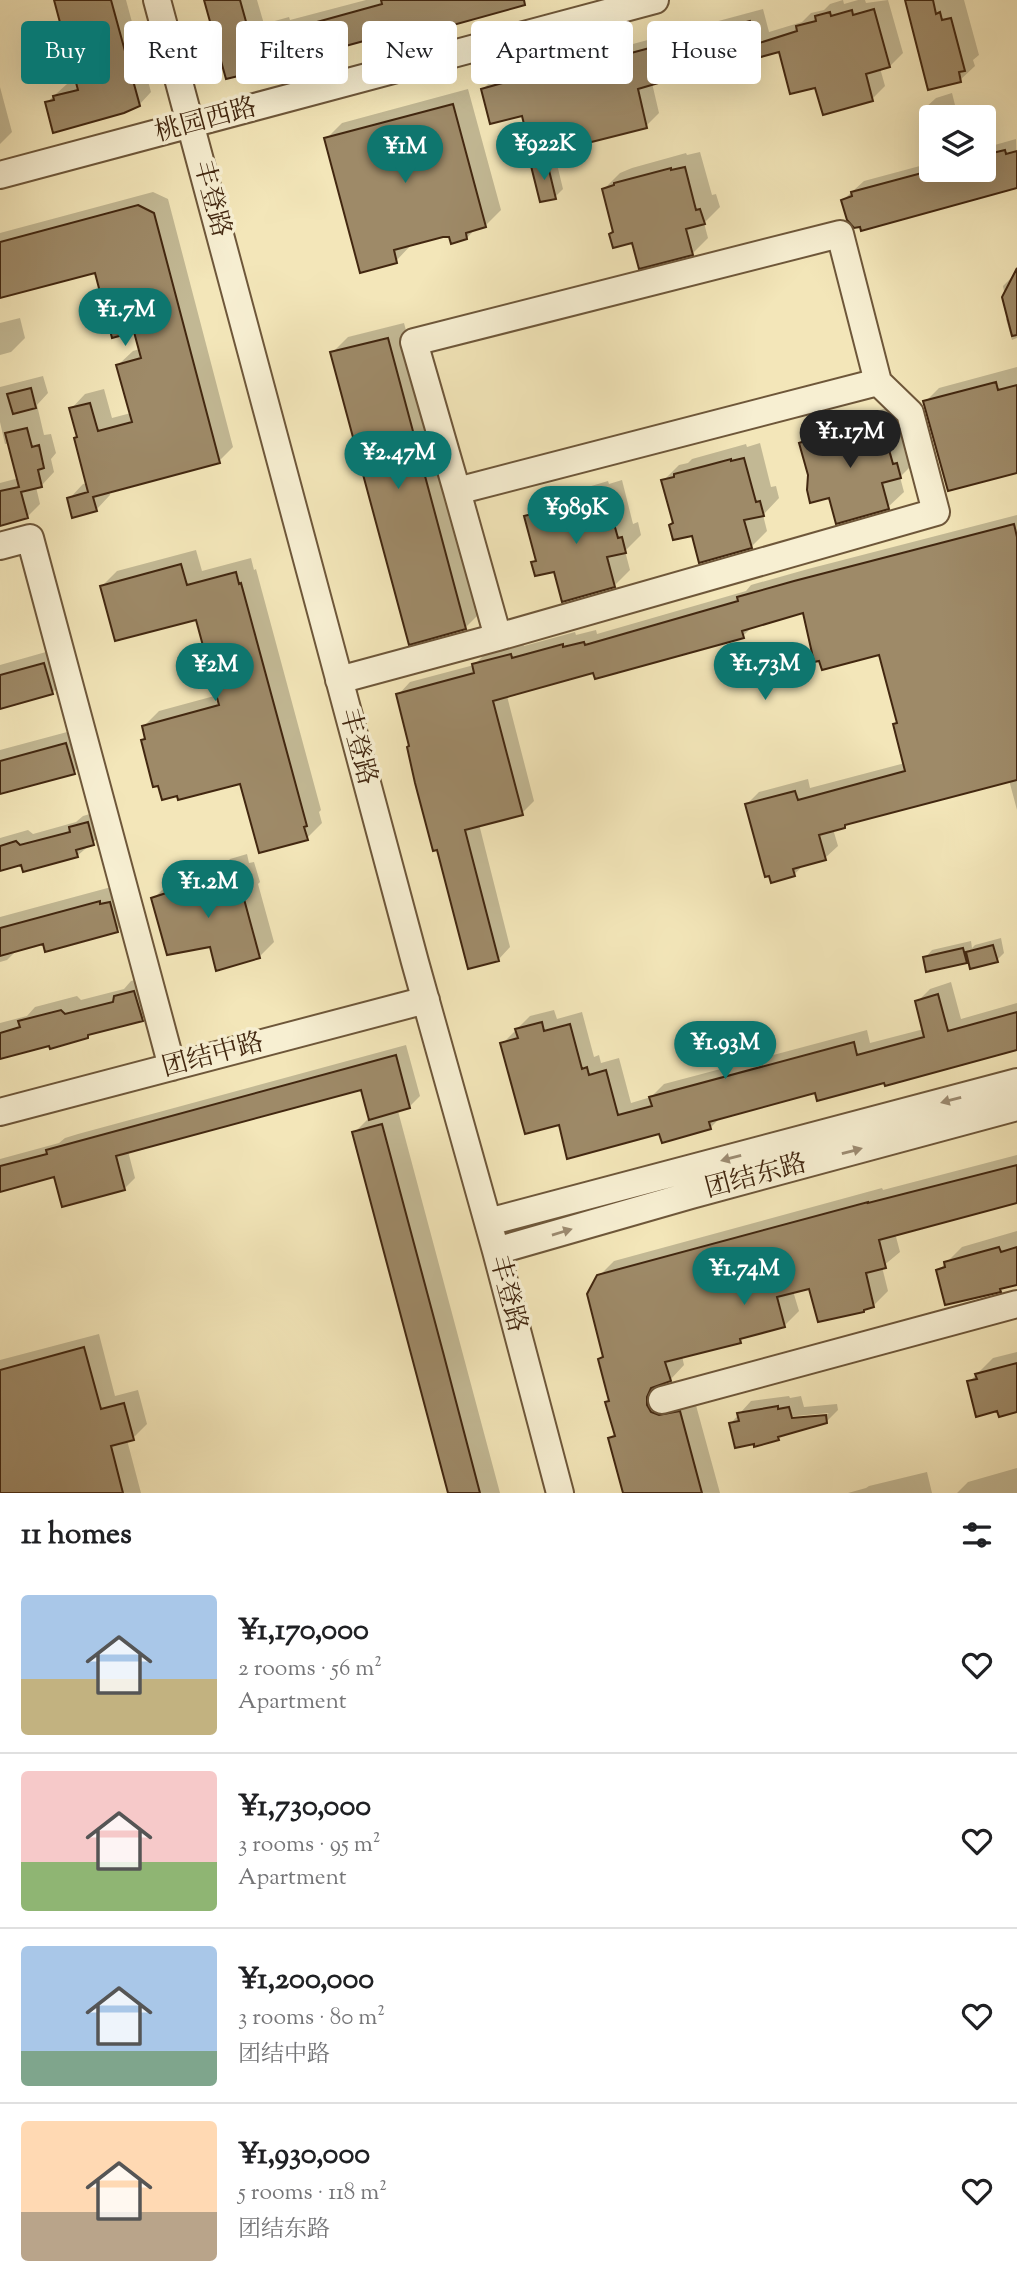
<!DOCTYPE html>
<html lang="en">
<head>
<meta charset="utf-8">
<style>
	body { margin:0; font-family:"Sorts Mill Goudy","Noto Serif SC",serif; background:#f2f2f2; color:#202124; height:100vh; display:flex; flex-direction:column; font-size:26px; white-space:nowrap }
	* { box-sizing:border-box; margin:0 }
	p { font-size:23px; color:#757577 }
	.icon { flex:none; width:38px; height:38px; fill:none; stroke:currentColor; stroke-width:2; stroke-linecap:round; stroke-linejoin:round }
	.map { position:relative; height:1493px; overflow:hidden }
	.drawer { display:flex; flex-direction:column; background:#fff; flex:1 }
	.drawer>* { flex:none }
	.hud { position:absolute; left:21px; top:21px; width:976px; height:63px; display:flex; gap:14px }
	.tools { position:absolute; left:919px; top:105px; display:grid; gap:14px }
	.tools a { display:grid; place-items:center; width:77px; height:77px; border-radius:7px; background:#fff; box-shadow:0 7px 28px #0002; font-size:35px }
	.price { position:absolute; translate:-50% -60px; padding:0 16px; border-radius:24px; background:#0f766e; color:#fff; font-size:23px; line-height:46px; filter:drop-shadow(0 2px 4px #0008) }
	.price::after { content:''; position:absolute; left:50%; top:42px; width:21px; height:16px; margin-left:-10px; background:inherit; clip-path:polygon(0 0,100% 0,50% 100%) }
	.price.current { background:#222; color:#fff }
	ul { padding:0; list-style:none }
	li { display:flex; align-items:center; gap:21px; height:175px; padding:0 21px }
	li+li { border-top:2px solid #e0e0e0 }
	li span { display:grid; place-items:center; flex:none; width:196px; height:140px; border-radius:7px; color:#555 }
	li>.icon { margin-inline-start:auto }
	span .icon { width:84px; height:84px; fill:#fffc; stroke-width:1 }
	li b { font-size:30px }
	h2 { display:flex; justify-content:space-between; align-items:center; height:84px; padding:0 21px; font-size:30px }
	.tag { padding:0 24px; border-radius:7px; background:#fff; box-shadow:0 7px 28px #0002; font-size:24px; line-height:63px }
	.tag.current { background:#0f766e; color:#fff }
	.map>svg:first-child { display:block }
	.shadow { fill:#0003; fill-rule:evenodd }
	.building { fill:#9e8a68; stroke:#422710; stroke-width:2 }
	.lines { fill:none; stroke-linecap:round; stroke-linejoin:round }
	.minor-casing { stroke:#6e573a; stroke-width:30 }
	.minor { stroke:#f7efd2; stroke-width:26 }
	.oneway { fill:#9c8b71 }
	.labels { text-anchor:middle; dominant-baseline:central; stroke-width:7; stroke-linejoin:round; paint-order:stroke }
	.street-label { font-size:26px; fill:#422710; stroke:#f7efd2 }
</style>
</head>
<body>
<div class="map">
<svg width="1017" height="1493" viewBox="0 0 1017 1493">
	<rect width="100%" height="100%" fill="#f3e6b9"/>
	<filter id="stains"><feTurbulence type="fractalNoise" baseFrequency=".00286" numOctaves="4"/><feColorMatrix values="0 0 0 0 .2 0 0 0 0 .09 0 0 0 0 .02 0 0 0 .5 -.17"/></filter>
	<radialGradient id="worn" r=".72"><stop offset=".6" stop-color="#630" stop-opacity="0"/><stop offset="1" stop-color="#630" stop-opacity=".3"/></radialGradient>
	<path class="shadow" d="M56,0H126L151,92L139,105L46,103L67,84L78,82Z
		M206,0H257L264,24L289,17L290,20L366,0H512L319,51L316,55L227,77Z
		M843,0L844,4L858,0H865L866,3L888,0L903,53L890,66L880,68L885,86L872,99L816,86L780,50L718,63L652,83L659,113L646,126L523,114L483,89L496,76L609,45L617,44L618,48L763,9L769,32L802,22L811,13L824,10L830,4Z
		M909,0H964L979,55L973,60L975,66L960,80Z
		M0,87L12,132L0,144Z
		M468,89L501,210L485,226L476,228L467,238L442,235L412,244L396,261L326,139L342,123Z
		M952,93L958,117H931V135L924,109L936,98Z
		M1016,139L1017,185L843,200L864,181L931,163V170H984V148Z
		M700,152L712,195L716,194L720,207L704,223L708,238L692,254L634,241L615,230L604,189L620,173L632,168L686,153L687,155Z
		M555,156L563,189L555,197L533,167L541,159Z
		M153,192L168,199L233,447L219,461L109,491L110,495L96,510L69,499L83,484L88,483L76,438L78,436L71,409L85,394L104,389L112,418L131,413L118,365L133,351L140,349L136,330L96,271L0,296V233Z
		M1017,272V338L1012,340L1006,319L1009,317L1003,286Z
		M20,318L25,338L11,352L0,355V323Z
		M404,323L481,612L465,628L332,353L348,337Z
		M1017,367V471L925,402L939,388Z
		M43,376L48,393L37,405L44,435L51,434L56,453L51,459L54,472L42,485L36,487L40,504L27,517L0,524V483L19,478L10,443L5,444L0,422V387Z
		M897,406L916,461L900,477L904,492L888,507L830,496L810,474L801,443L817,427L828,422ZM876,418L877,421L817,438V434Z
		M760,443L771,487L776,486L779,498L763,515L767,531L751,547L693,534L671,525L674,522L663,481L679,465L688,463L692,459L746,444L747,447Z
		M622,480L633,524L638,522L641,535L625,551L630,570L614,586L533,563L537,559L526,517L541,501L608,481L609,484Z
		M1017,515V810L1009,780L848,823L844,826L833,829L838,846L825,858L805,863L794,875L747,804L759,792L808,779L810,788L905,763L895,725L898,721L880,652L821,659L805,611L753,626L743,636L594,671L507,696L534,801L522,813L479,824L510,947L498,960L410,746L398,695L410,682L474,665L487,652L523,643L524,646L575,632L576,635L596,630L597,634L746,591L751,585L808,569Z
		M196,550L202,571L251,558L254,570L256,569L321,810L319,812L322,823L307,838L242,782L178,794L143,741L146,737L144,726L159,711L218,695L197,618L102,586L117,571Z
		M60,648L68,677L52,693L0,707V665Z
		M82,728L90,756L74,772L0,792V750Z
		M100,811L105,832L77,856L23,863L0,869V838L28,830L33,834L76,822L83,816Z
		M247,854L249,863L254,862L260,882L258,884L274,942L259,957L212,945L153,899L168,884L224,866L230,859Z
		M115,886L133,914L117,930L44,942L17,950L7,960L0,962V917Z
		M1001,938L1004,953L997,960L969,958L966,961L925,958L932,950L971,941L972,948L975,945Z
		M149,977L157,1004L142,1019L91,1033L87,1037L50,1044L0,1057V1023L27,1016L35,1007L77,996L81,1000L124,989L131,981Z
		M951,982L961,1019L1017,1003V1049L885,1081L817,1091L721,1117L710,1128L661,1132L560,1123L502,1044L530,1016L554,1010L557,1019L582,1012L594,1057L599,1055L601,1063L619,1058L631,1103L651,1097L664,1084L867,1030L870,1043L924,1029L917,1002L930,989Z
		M406,1045L420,1096L409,1107L398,1111L500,1493H450L354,1133L370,1117L362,1088L128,1151L135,1178L124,1189L56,1175L0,1189V1159L59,1143L65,1138L78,1134Z
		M1017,1155V1202L895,1233L900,1252L882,1267L888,1291L874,1305L810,1286L793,1291L799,1311L784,1326L745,1336L740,1341L682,1356L684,1365L670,1380L661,1383V1390L694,1398L720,1493H625L610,1438L616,1432L607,1402L610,1399L600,1359L605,1355L599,1276L614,1261L882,1188L883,1190Z
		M1017,1231V1283L1004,1286L1000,1290L938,1271L962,1247Z
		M99,1334L115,1396L138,1390L147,1424L133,1438L127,1440L141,1493H0V1360Z
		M1017,1352V1410L998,1409L969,1382L993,1358Z
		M789,1396L790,1398L801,1396L804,1407L837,1404L838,1410L826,1422L783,1433L778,1438L731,1423L751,1401ZM829,1413L822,1417L784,1420V1417Z
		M1017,1468V1493H957L968,1482Z
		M927,1472L932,1493H848L866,1488L869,1486Z"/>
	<path class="building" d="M54,0H111L140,106L124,113L53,133L45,102L54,100L53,96L78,90Z
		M204,0H240L250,36L276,29L277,33L382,4L381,0H524L525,5L399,40L397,32L316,54L317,57L226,79Z
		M905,0H933L936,14L940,12L942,20L951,18L965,71L959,72L961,82L928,90Z
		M874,9L890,67L866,74L873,101L823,115L815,88L790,94L779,52L717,69L716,66L638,89L647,128L532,157L522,116L490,124L481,89L595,57L604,56L605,60L750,21L756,44L797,31L796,26L816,21L815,16L830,12L831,16L852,10L853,15Z
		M453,104L486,227L466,233L467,239L451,244L449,237H443L394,250L397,263L360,273L324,138Z
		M1005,150L1006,154L1017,151V188L861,231L860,227L854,228L847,220L841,200L852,196L851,192L933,170H984V155Z
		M547,162L556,199L540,202L531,166Z
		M685,167L696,210L700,209L705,224L686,229L693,255L639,269L632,243L613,248L609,234L613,232L602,189L614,185V183L671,168V170Z
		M138,205L154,213L220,463L93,497L97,511L72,518L67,498L88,492L74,438L77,437L69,408L90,403L98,431L132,422L116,365L141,358L134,332L112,338L95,273L0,298V242Z
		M1017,268V335L1012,336L1002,297Z
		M388,338L466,629L409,645L330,352Z
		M996,382L998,390L1017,385V473L948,491L923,401Z
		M31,388L36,408L13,414L7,394Z
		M881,421L893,464L897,463L901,478L882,483L889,509L836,524L829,498L810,503L807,490L808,475L799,443L811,439V437L868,422L869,424Z
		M27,428L32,447L39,445L44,468L38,470L42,487L21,492L28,518L0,526V491L19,487L5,433Z
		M744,458L756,502L760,501L764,516L744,520L752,548L699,563L692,536L673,540L669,525L673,523L661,480L674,477V474L705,466L731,459V461Z
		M606,495L618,538L622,537L626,553L607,557L615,587L562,602L554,572L535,576L531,562L536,561L524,516L536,513V511L593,496V498Z
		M1014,524L1017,537V780L845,825V828L819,835L826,860L793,869L795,876L771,883L769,876L765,877L745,804L795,791L798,800L905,771L893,724L897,723L879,655L822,670L819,661L814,662L803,613L742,631L744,638L595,679L593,673L493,701L523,815L465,830L499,961L468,969L437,850L433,851L415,783L407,747L409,746L396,694L474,673L472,664L511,654L512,658L563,644V647L584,642L585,645L738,601L737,597L794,581Z
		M181,564L187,585L236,572L239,584L241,583L307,826L304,827L308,840L259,853L240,784L178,800L177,796L162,800L158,786L153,787L141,740L145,739L142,726L219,705L196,620L115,641L100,586Z
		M44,663L53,694L0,709V675Z
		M66,743L75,774L0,794V761Z
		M88,822L94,845L76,850L78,857L23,872L21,865L0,871V846L16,841L20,845L70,832L69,827Z
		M232,868L234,877L240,875L246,898L244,899L260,958L216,971L210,947L167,955L151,898L215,877L214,873Z
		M100,901V904L110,902L118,932L45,952L43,944L0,956V928Z
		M993,945L998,962L970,969L966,952Z
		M963,948L967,963L926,972L923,957Z
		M134,991L143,1021L88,1035V1038L50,1049L49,1046L0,1059V1033L20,1027L18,1021L61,1010L65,1014L113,1002L114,996Z
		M938,994L948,1031L1017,1012V1050L885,1086L884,1083L817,1101L815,1093L709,1122L711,1129L662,1143L659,1134L567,1159L559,1125L525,1134L500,1043L518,1038L515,1029L542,1022L544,1031L570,1024L582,1069L587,1067L589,1075L606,1070L618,1115L652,1106L649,1097L854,1042L857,1055L924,1037L915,1001Z
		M396,1055L410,1108L369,1120L361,1090L116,1156L125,1190L62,1207L54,1177L0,1192V1166L47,1154L46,1150Z
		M382,1124L443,1352L480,1493H448L352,1132Z
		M1017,1165V1203L879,1240L886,1268L866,1273L874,1307L864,1310V1312L818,1322L809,1289L777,1297L785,1327L740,1339L741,1343L665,1362L671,1381L651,1388L647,1397V1405L651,1412L659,1415L680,1411L702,1493H623L608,1438L615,1436L605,1402L609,1401L598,1359L603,1357L587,1294L597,1275L868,1202V1203Z
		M999,1247L1001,1252L1017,1247V1285L1000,1289L1001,1292L945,1305L936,1270L945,1267L944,1262Z
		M84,1347L101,1409L124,1403L134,1440L111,1446L123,1493H0V1370Z
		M1017,1363V1412L999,1417L997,1411L976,1417L967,1381L977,1379L975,1374Z
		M778,1406V1409L789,1407L792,1418L826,1415L827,1423L778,1437L779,1440L754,1447V1444L735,1448L729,1423L739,1421L737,1413Z"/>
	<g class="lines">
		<g class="minor-casing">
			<path id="minor" d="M157,0L415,962L496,1251L560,1493
				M0,175L655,0
				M457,491L498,637
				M0,546L30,538L172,1067
				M339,680L498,637L936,512L910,413L878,382L840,234L414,342L457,491L878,382
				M0,1112L426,1000
				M488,1222L1017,1082
				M496,1251L691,1195L1017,1107
				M662,1400L1017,1304"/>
		</g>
		<use href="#minor" class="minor"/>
	</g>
	<defs><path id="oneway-solid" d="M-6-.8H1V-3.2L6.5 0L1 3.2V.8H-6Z" transform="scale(1.75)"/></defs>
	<g class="oneway">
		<use href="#oneway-solid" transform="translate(951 1100) rotate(165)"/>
		<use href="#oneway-solid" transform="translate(852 1151) rotate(-15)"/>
		<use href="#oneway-solid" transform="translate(731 1158) rotate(165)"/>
		<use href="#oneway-solid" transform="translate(562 1232) rotate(-17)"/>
	</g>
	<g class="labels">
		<g class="street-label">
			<text transform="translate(206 121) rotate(-15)">桃园西路</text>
			<text transform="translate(211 199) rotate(75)">丰登路</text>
			<text transform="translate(357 747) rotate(75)">丰登路</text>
			<text transform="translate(213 1056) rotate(-15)">团结中路</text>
			<text transform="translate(756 1177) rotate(-15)">团结东路</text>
			<text transform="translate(507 1294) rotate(75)">丰登路</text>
		</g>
	</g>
	<rect width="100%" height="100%" filter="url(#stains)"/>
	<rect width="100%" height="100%" fill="url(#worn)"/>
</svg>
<div class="tools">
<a><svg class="icon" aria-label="layers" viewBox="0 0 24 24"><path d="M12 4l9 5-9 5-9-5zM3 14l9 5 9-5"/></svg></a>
</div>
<b class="price" style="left:544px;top:182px">¥922K</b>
<b class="price" style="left:405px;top:185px">¥1M</b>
<b class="price" style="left:125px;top:348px">¥1.7M</b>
<b class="price current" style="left:850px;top:470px">¥1.17M</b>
<b class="price" style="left:398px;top:491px">¥2.47M</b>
<b class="price" style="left:576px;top:546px">¥989K</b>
<b class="price" style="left:765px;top:702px">¥1.73M</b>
<b class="price" style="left:215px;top:703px">¥2M</b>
<b class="price" style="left:208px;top:920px">¥1.2M</b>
<b class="price" style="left:725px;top:1081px">¥1.93M</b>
<b class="price" style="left:744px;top:1307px">¥1.74M</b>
<div class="hud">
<a class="tag current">Buy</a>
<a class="tag">Rent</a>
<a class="tag">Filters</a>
<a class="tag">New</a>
<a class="tag">Apartment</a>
<a class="tag">House</a>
</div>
</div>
<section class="drawer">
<h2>11 homes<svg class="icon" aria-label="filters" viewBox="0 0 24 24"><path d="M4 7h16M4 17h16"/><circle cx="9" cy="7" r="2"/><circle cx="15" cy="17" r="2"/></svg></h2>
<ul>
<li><span style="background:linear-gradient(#a9c7e8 60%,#c2b280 0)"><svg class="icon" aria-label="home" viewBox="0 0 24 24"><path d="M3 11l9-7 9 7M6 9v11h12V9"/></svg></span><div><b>¥1,170,000</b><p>2 rooms · 56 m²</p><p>Apartment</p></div><svg class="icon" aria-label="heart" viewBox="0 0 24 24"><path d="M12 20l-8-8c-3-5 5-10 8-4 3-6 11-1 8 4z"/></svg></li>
<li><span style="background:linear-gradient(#f6c9c9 65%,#8fb573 0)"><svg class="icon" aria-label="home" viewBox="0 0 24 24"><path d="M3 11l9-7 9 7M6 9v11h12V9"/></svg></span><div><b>¥1,730,000</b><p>3 rooms · 95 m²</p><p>Apartment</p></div><svg class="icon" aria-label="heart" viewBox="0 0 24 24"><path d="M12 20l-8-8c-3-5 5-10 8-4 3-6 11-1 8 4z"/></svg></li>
<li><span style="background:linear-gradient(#a9c7e8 75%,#7fa58c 0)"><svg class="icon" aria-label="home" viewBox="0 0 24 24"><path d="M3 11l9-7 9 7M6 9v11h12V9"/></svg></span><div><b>¥1,200,000</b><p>3 rooms · 80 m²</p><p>团结中路</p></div><svg class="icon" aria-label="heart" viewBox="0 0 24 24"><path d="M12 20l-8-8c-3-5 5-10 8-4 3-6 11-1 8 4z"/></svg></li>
<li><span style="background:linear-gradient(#ffd9b3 65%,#b9a48a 0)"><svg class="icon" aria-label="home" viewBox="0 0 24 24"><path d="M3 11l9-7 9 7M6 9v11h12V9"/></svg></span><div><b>¥1,930,000</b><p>5 rooms · 118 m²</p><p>团结东路</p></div><svg class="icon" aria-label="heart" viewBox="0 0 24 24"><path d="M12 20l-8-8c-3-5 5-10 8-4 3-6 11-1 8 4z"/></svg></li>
</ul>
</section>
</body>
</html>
